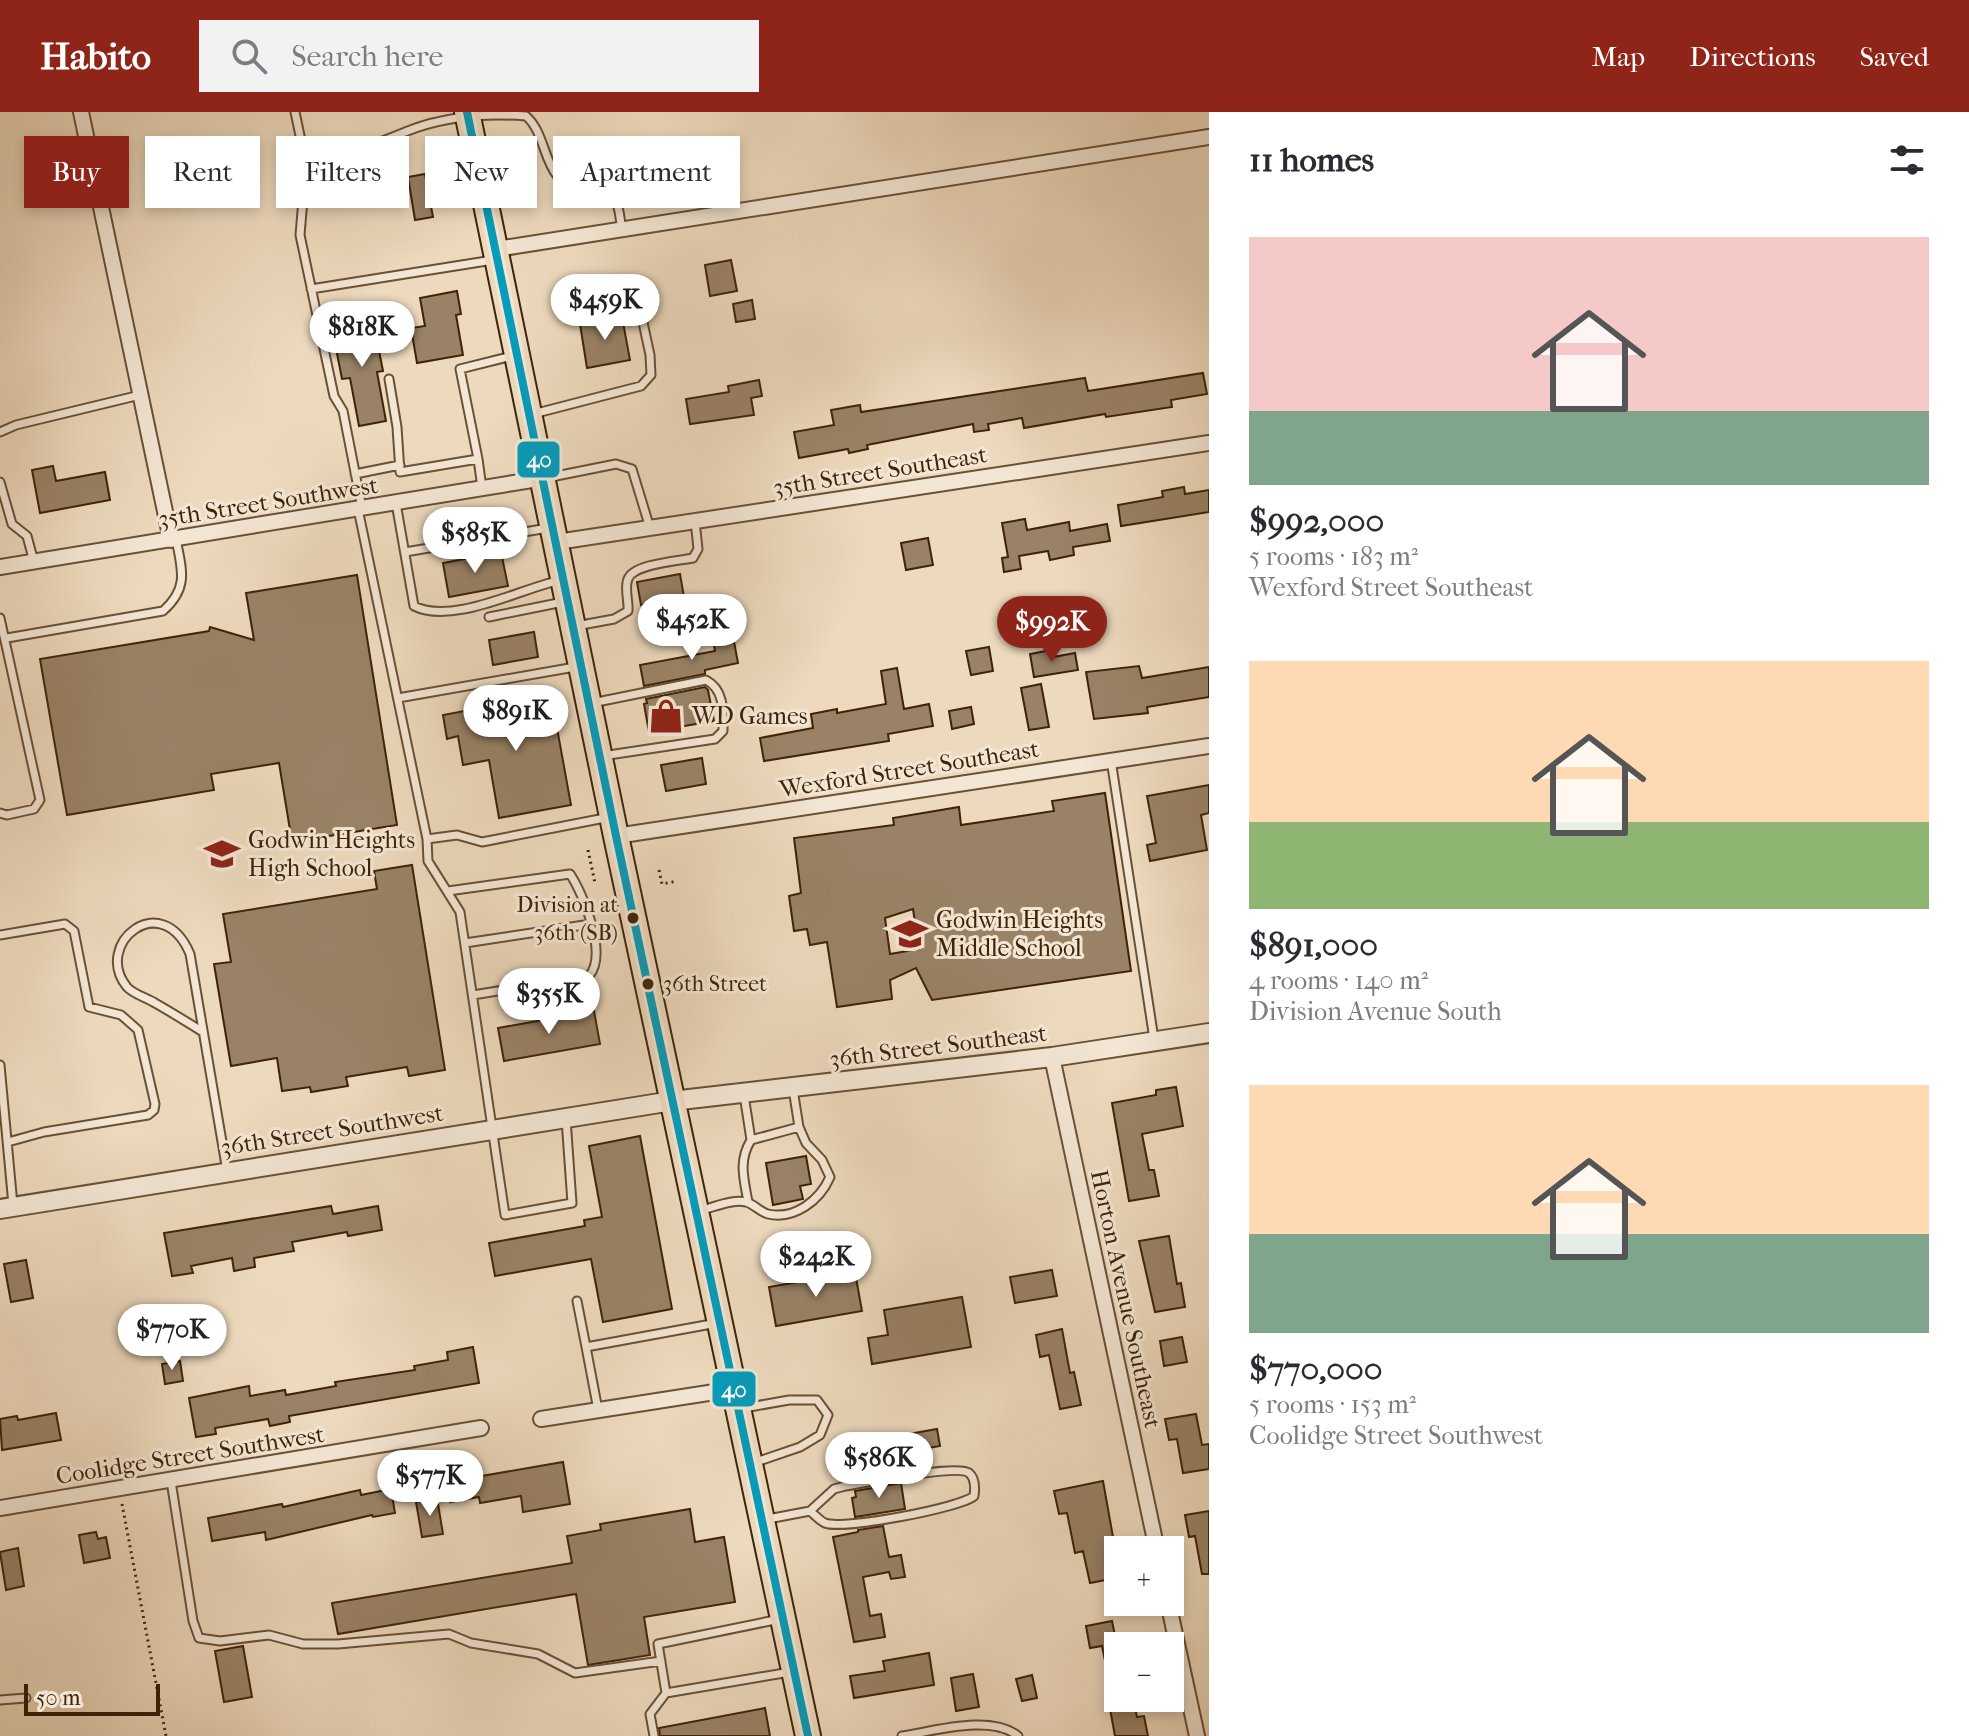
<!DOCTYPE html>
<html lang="en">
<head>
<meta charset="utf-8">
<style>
	body { margin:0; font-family:"IM FELL French Canon",serif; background:#f2f2f3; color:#2b2b33; height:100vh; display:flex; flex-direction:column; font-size:30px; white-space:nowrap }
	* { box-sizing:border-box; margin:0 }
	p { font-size:26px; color:#7c7c81 }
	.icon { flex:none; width:44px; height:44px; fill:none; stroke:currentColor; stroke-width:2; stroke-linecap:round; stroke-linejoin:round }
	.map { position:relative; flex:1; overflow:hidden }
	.sheet { display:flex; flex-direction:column; background:#fff; width:760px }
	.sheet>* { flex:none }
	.hud { position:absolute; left:24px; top:24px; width:760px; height:72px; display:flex; gap:16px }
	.fabs { position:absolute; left:1104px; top:1424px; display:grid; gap:16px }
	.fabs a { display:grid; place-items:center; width:80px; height:80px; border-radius:0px; background:#fff; box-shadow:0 4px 12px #0003; font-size:40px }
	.scale { position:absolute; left:24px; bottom:20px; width:136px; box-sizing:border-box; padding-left:8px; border:4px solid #3f2307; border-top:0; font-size:22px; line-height:28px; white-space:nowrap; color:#3f2307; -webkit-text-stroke:6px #f3e6d4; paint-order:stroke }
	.price { position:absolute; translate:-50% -68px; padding:0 18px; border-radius:28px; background:#fff; color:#222; font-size:26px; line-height:52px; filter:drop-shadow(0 2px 4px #0008) }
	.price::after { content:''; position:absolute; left:50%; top:48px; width:24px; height:18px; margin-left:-12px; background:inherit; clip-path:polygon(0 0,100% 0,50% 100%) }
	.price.selected { background:#8f2418; color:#fff }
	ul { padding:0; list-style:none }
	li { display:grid; align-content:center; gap:16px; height:424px; padding:0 40px }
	li span { display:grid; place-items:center; height:248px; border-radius:0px; color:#555 }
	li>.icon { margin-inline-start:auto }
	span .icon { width:144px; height:144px; fill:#fffc; stroke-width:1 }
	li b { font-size:34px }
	h2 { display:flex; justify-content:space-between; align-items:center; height:96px; padding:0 40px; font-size:34px }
	.pill { padding:0 28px; border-radius:0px; background:#fff; box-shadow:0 4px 12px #0003; font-size:28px; line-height:72px }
	.pill.selected { background:#8f2418; color:#fff }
	header { display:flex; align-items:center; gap:48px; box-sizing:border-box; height:112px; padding:0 40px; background:#8f2418; color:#fff }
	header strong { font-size:38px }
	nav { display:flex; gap:44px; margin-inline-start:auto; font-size:28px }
	.search { width:560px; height:72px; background:#f2f2f3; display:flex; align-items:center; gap:20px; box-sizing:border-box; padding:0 28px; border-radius:0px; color:#7c7c81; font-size:30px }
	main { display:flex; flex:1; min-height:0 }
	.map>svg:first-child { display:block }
	.building { fill:#998266; stroke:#3f2307; stroke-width:2; fill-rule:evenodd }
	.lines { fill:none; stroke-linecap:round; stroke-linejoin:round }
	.service-casing { stroke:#6a5034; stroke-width:11 }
	.minor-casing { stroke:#6a5034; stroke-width:18 }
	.tertiary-casing { stroke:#6a5034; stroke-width:22 }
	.primary-casing { stroke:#3f2307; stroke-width:28 }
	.path { stroke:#3f2307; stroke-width:3; stroke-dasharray:2 4; stroke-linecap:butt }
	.service { stroke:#f3e6d4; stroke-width:7 }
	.minor { stroke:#f3e6d4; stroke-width:14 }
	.tertiary { stroke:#f3e6d4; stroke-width:18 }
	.primary { stroke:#edd9bd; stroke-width:24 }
	.bus-1-casing { stroke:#f3e6d4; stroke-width:14 }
	.bus-1 { stroke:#069cba; stroke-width:8 }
	.bus-dot { fill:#3f2307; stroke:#f3e6d4; stroke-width:3 }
	.labels { text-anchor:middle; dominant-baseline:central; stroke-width:6; stroke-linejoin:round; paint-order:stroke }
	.bus-label { font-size:22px; fill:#3f2307; stroke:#f3e6d4; text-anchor:end }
	.street-label { font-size:24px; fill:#3f2307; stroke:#f3e6d4 }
	.poi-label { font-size:24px; fill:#3f2307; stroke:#f3e6d4; text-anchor:start }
	.line-badge { stroke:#f3e6d4; stroke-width:3 }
	.badge-label { font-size:22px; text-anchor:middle; font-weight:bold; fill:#fff }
</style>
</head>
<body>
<header>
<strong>Habito</strong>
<div class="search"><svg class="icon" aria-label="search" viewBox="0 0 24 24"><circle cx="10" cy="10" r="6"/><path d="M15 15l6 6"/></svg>Search here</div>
<nav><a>Map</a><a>Directions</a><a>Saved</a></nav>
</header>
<main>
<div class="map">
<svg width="1209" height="1624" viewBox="0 0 1209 1624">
	<rect width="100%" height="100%" fill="#edd9bd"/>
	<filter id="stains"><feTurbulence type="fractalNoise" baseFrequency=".0025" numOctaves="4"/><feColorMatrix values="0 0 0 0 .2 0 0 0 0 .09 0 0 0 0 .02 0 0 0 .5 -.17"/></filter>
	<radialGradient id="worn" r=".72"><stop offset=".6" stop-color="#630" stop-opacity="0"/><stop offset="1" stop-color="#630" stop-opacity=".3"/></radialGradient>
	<path class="building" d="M425,62L433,105L415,108L408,65Z
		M731,148L737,179L710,184L705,153Z
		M457,179L461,202L456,203L463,243L417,251L411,216L425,214L420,186Z
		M752,188L755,207L736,210L733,192Z
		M622,205L630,248L587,256L580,212Z
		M373,208L383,259L377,260L386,309L359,314L350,266L342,267L332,216Z
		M1203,261L1207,282L1171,288L1172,295L1106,305L1105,302L1024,316L1022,306L988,312L989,318L974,320L973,312L867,333L868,337L849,341L848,337L799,346L794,320L834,313L831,298L860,293L861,300L1085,266L1088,279Z
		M759,268L762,284L751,286L754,303L690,312L686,287L729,280L728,274Z
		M53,354L56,369L105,360L110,388L40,401L32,358Z
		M1184,375L1185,382L1209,378V400L1121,414L1118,393L1163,385L1162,379Z
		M1025,407L1027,418L1069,410L1070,419L1107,412L1110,429L1073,435L1074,443L1050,448L1048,439L1019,444L1021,457L1004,460L1002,446L1008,445L1002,411Z
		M928,426L933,453L906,458L901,431Z
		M501,440L508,474L449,485L443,451Z
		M680,462L684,485L641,493L637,470Z
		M357,463L397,713L292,730L279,651L211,662L214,678L67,703L40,547L209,519L210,515L254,528L246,481Z
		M732,519L738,551L705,558V562L644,574L640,553L715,539L712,523Z
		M534,520L538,545L493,553L489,528Z
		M989,535L993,559L971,563L966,539Z
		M1051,538L1053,545L1075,541L1078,558L1034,565L1030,542Z
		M1139,554L1142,566L1209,555V585L1147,595L1148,601L1094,607L1086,560Z
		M897,556L904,597L929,592L933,614L888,622L889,629L764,649L760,626L813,616L811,602L837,597V601L886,592L881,559Z
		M1041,572L1049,615L1029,618L1021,576Z
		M705,575L708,578L714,609L649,620L644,592L647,591L646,587Z
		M551,583L571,693L499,706L489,648L463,653L458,624L447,627L443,603Z
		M971,595L974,612L952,617L949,599Z
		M702,646L706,672L666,679L661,653Z
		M1209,673V701L1201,703L1207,738L1150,749L1147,733L1156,731L1147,684Z
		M1105,681L1131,859L932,888L916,856L890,868L892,887L837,895L827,830L810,833L807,817L794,819L789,784L801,781L794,726L894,713L893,706L959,695L961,713L1054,699L1052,689ZM913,797L919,837L890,842L885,806Z
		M412,753L445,958L409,964L407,955L346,965L348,974L311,980L310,975L282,979L277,946L231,954L214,852L231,850L223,802L377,777L374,759Z
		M594,899L600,932L504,949L498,916Z
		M1176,975L1183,1014L1142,1022L1149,1058H1154L1159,1084L1129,1089L1112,991L1156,983V978Z
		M640,1024L672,1197L603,1210L591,1147L495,1164L489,1131L585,1114L584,1108L602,1105L589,1034Z
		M806,1044L811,1072L800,1074L803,1087L773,1093L766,1051Z
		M331,1094L333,1102L378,1094L382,1118L348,1124L347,1120L292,1130L294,1139L254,1146L255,1155L234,1159L232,1146L191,1154L193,1161L172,1164L164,1121Z
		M1169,1124L1177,1172L1181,1171L1185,1195L1155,1200L1139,1129Z
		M26,1148L33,1186L11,1190L4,1152Z
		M1052,1158L1057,1184L1015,1191L1010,1165Z
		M855,1160L862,1199L776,1214L769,1175Z
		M962,1185L971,1235L872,1252L868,1226L888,1223L884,1198Z
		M1062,1217L1070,1261L1074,1260L1081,1293L1060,1297L1049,1243L1040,1245L1036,1223Z
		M1182,1225L1187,1250L1164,1254L1160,1229Z
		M473,1235L479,1271L289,1304L290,1310L270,1314L268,1307L215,1316L216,1322L196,1325L189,1286L249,1274L250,1284L285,1278L286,1283L336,1274L335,1270L415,1258L414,1254L448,1248L447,1240Z
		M180,1249L183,1269L165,1272L162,1252Z
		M56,1301L61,1328L2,1338L0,1307L17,1304L18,1308Z
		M1196,1302L1202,1333L1209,1332V1357L1183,1361L1177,1327L1169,1328L1165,1307Z
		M937,1317L940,1334L917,1338L919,1354L852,1366L847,1333Z
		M563,1350L570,1392L523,1400L521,1384L480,1391L479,1385L450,1390L445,1366L470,1362V1366Z
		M1103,1369L1113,1425L1108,1426L1116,1466L1090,1471L1083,1439L1075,1441L1067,1401L1059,1402L1054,1379Z
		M901,1371L905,1397L855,1405L852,1386L856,1385L855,1379Z
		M391,1377L395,1401L373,1405L372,1403L266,1428L265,1420L212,1429L208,1406L282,1392L283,1395L360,1378L361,1383Z
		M437,1386L443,1422L422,1425L416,1390Z
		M690,1397L695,1430L724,1425L735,1490L644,1505L650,1543L588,1553L576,1482L338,1522L332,1491L572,1451L567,1424L601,1418L600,1412Z
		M1209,1399V1462H1202L1195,1424L1189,1425L1185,1403Z
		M883,1414L889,1445L901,1443L905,1465L891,1467L889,1460L863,1465L870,1504L881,1502L885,1525L854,1530L833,1425L858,1420V1418Z
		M96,1420L98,1427L106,1425L110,1446L84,1451L79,1423Z
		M18,1436L24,1474L6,1478L0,1440Z
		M1112,1509L1118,1538V1577L1111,1578L1102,1534L1090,1536L1086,1514Z
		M243,1534L252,1585L224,1590L215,1539Z
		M929,1541L934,1573L854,1586L850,1564L885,1559L883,1549Z
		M973,1562L979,1595L956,1599L951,1566Z
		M1032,1563L1037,1586L1022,1589L1016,1567Z
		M1108,1586H1133L1137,1605L1144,1604L1148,1624H1115Z
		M765,1596L770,1624H660L659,1616Z"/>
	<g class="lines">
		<g class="service-casing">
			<path id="service" d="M295,0L306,52L300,123L334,284L343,299L362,396
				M306,52C342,48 372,33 405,20C444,4 485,1 526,4C544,20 543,47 558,65C572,81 604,69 615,87C620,96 620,109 622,118
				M311,177L493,148
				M389,267L397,315L400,360L478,347L460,257L512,244
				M533,302L641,274L651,263L650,243L636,178L627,169L570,179
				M0,320L16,313L140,283
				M478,347L482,376
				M355,362L400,353
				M546,366L616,352L632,357L650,416
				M0,370L12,412L27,424L34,450
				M396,391L414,494C451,513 518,478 557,469
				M358,397L427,727L428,749L460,800L505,1103L572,1091L566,1007
				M405,440L548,416
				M489,505L563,490
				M0,506L40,688L34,697L7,703L0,701
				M576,514L614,507L628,499C629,489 624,476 628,467C633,452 678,449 693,446L698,437L695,409
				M7,526L163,499C189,476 182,458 176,427
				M398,586L575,555
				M592,591L706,568C725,578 723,600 723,619L715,627L602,644
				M1111,648L1154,927
				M427,727L457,723L482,730L610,705
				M448,779L570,762C584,783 608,843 589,864L473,883
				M0,823L65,812L74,819L89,895L121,903L138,918L155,992L154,998L148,1003L44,1020L8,1030
				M465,831L591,812
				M203,920C187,910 171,900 155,891C147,886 133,882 127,875C92,832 162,775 190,842L227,1059
				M0,953L13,1093
				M744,983L751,1028
				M748,1090C744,1067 738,1049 751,1028L799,1015
				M701,1098C715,1095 732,1087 746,1090C754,1092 760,1100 768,1102C795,1108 820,1088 830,1065L822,1048L806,1031L799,1015L793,977
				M577,1189L586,1235
				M744,1296L789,1288H817L828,1303L820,1323L800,1335L756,1350
				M598,1298L586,1235L717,1211
				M171,1369L193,1509L199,1526L220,1529L269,1523L303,1532H338L449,1522L471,1531L538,1542L575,1561L661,1549
				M768,1407L810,1399L834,1377L845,1374C864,1371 958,1352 969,1361C975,1366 975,1377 974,1384C960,1396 843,1418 825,1411C820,1409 814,1402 810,1399
				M780,1507L658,1532L666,1581L790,1560
				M0,1588L26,1586
				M654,1624L650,1602L666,1581
				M902,1624C935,1619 991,1602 1018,1624"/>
		</g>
		<g class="minor-casing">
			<path id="minor" d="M81,0L171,428
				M497,137L1209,25
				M557,430L1209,331
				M0,455L544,366
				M616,724L1209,634
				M1052,945L1157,1438
				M541,1307L734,1277
				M0,1396L481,1316
				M1168,1490L1197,1624"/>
		</g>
		<g class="tertiary-casing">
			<path id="tertiary" d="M0,1097L672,989L1052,945L1209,921"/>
		</g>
		<g class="primary-casing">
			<path id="primary" d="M467,0L616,724L808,1624"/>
		</g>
		<path class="path" d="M588,738L595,771
			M659,758L662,772L677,769
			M122,1392L166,1624"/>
		<use href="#service" class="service"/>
		<use href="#minor" class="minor"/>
		<use href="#tertiary" class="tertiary"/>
		<use href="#primary" class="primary"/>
		<g class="bus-1-casing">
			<path id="bus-1" d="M467,0L616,724L808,1624"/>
		</g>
		<use href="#bus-1" class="bus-1"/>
	</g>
	<defs>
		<g id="shop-bare" transform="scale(2.76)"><path d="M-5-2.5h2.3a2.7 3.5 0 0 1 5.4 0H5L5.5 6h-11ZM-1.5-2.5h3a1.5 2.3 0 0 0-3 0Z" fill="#8f2418" stroke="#f3e6d4" stroke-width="2.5" paint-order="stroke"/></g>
		<g id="school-bare" transform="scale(2.76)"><path d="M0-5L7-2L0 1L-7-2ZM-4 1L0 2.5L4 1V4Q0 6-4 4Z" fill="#8f2418" stroke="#f3e6d4" stroke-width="2.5" paint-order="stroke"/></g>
	</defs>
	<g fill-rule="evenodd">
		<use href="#shop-bare" x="666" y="604"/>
		<use href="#school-bare" x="222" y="742"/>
		<use href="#school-bare" x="910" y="822"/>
	</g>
	<g class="bus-dot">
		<circle cx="633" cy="806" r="7"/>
		<circle cx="648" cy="872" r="7"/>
	</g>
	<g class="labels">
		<g class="bus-label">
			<text x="618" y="793">Division at<tspan x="618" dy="28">36th (SB)</tspan></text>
			<text x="663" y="872" text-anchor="start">36th Street</text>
		</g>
		<g class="street-label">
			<text transform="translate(880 359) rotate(-9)">35th Street Southeast</text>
			<text transform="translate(268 390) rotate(-9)">35th Street Southwest</text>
			<text transform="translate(909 657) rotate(-9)">Wexford Street Southeast</text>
			<text transform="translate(938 934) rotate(-7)">36th Street Southeast</text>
			<text transform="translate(332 1018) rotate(-9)">36th Street Southwest</text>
			<text transform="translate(1126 1187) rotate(78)">Horton Avenue Southeast</text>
			<text transform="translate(190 1343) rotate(-9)">Coolidge Street Southwest</text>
		</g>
		<g class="poi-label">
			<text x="692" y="604">WD Games</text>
			<text x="248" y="728">Godwin Heights<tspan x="248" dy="28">High School</tspan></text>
			<text x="936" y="808">Godwin Heights<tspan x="936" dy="28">Middle School</tspan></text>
		</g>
	</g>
	<g class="line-badge">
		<rect x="516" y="328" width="45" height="39" rx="8" fill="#069cba"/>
		<rect x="711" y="1258" width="46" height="38" rx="8" fill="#069cba"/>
	</g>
	<g class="badge-label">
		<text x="539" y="355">40</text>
		<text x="734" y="1285">40</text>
	</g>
	<rect width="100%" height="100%" filter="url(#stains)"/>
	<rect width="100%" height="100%" fill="url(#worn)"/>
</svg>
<div class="fabs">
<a>+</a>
<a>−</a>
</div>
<div class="scale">50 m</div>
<b class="price" style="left:605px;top:230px">$459K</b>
<b class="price" style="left:362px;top:257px">$818K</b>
<b class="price" style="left:475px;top:463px">$585K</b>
<b class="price" style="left:692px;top:550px">$452K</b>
<b class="price selected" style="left:1052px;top:552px">$992K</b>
<b class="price" style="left:516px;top:641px">$891K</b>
<b class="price" style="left:549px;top:924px">$355K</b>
<b class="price" style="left:816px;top:1187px">$242K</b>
<b class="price" style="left:172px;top:1260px">$770K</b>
<b class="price" style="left:879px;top:1388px">$586K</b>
<b class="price" style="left:430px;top:1406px">$577K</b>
<div class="hud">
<a class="pill selected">Buy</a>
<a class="pill">Rent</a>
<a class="pill">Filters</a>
<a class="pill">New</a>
<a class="pill">Apartment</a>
</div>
</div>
<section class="sheet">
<h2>11 homes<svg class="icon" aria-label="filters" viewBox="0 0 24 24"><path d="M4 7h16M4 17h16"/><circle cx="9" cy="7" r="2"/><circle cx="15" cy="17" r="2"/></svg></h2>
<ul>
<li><span style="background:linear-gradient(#f6c9c9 70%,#7fa58c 0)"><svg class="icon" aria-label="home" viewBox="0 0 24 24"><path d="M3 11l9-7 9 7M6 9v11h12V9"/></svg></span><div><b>$992,000</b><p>5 rooms · 183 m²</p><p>Wexford Street Southeast</p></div></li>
<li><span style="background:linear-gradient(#ffd9b3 65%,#8fb573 0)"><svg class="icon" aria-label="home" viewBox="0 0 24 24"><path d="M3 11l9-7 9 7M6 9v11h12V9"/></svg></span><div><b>$891,000</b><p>4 rooms · 140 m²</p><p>Division Avenue South</p></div></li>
<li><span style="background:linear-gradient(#ffd9b3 60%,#7fa58c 0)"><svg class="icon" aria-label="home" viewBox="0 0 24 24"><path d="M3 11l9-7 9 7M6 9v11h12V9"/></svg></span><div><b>$770,000</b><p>5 rooms · 153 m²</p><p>Coolidge Street Southwest</p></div></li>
</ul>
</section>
</main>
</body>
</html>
